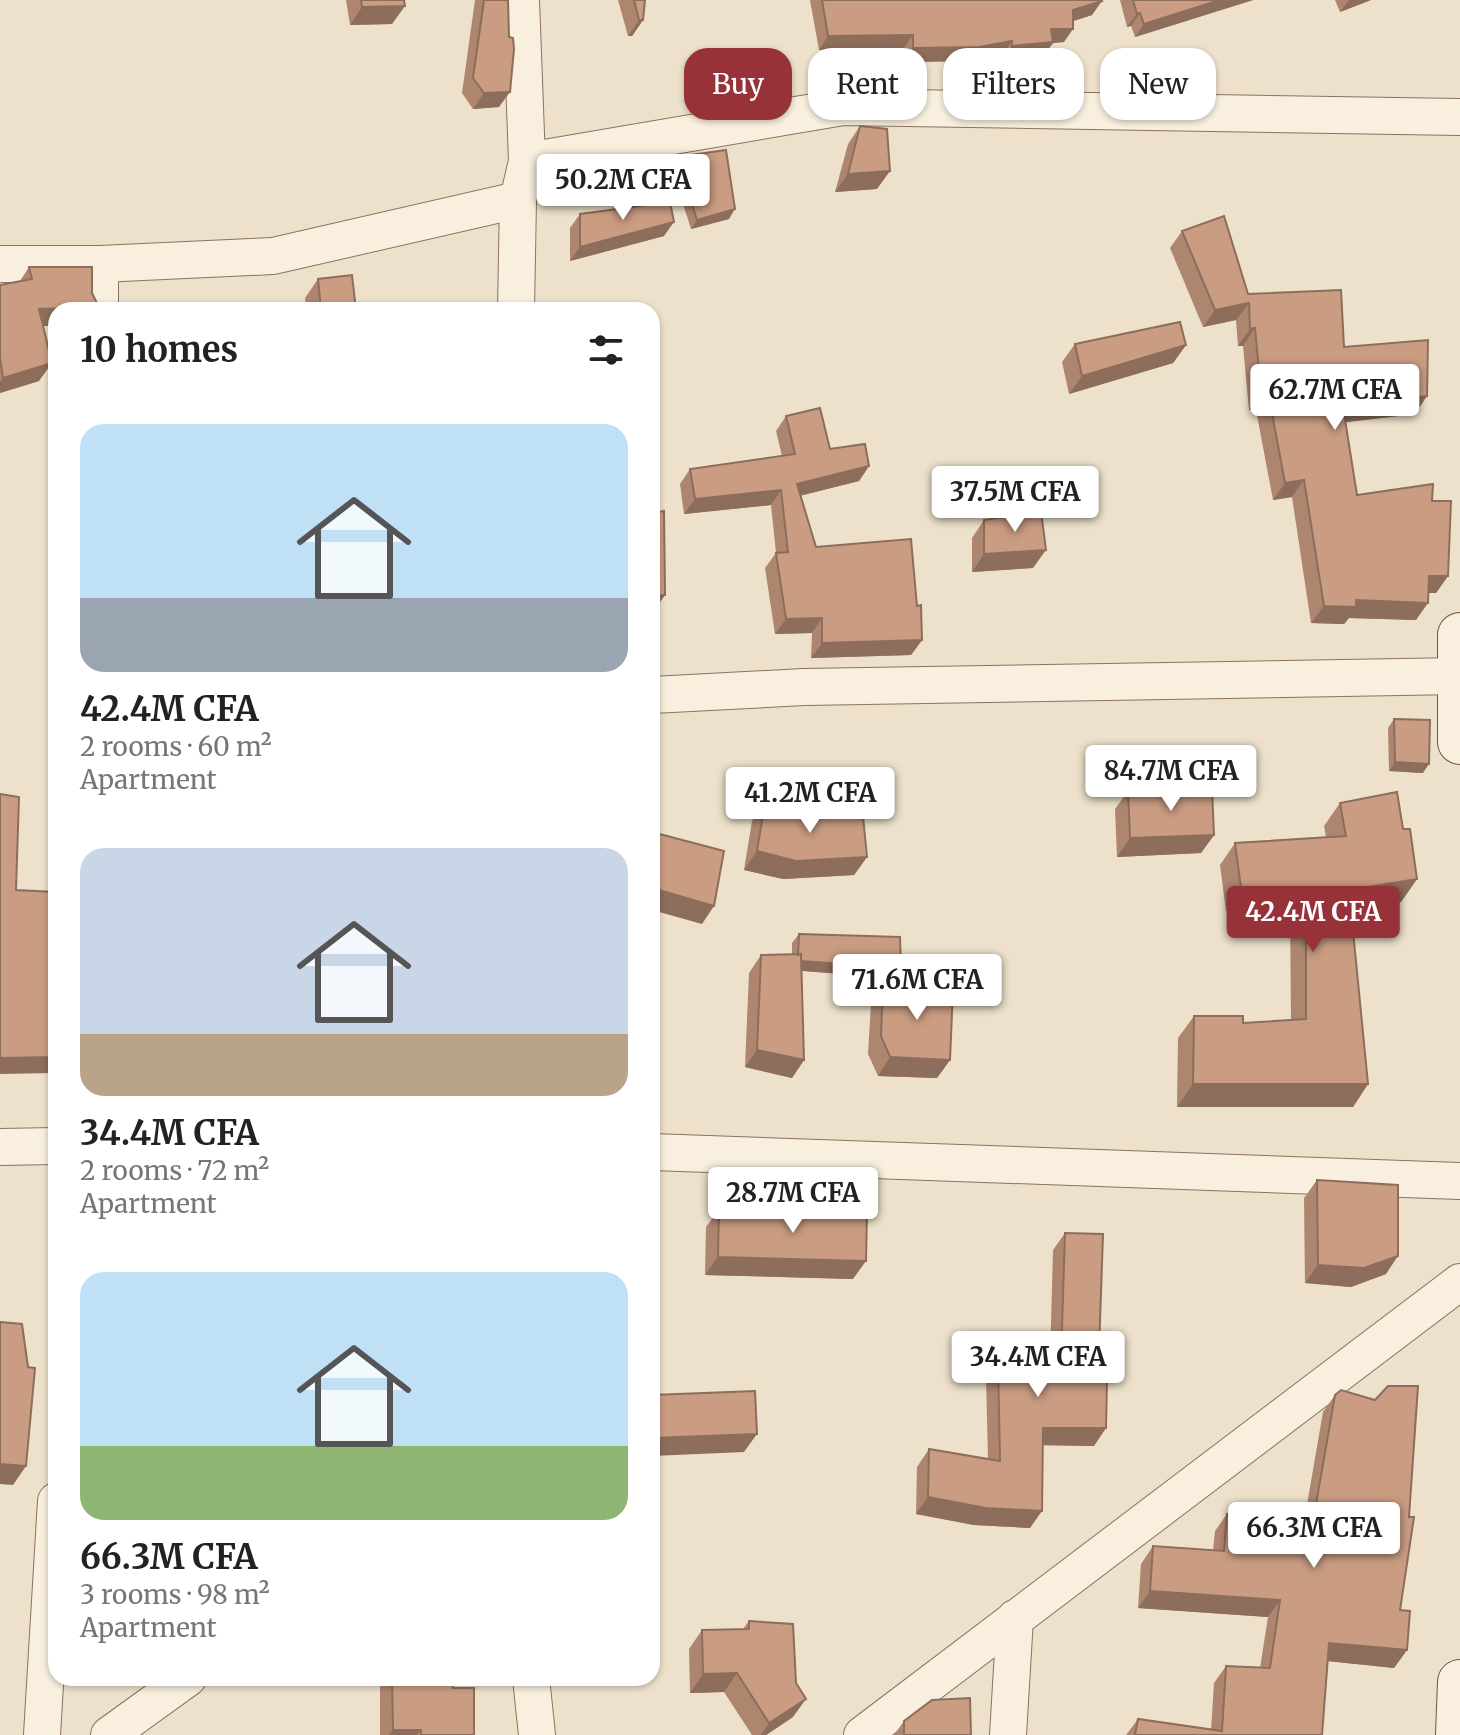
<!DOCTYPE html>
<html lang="en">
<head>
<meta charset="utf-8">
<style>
	body { margin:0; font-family:Merriweather,serif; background:#f6f6f6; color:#222; height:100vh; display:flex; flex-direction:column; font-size:30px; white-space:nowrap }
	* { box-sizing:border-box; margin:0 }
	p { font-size:26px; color:#767676 }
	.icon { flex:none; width:44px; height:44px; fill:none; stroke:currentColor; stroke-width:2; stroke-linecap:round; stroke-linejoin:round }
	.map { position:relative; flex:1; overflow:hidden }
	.side { position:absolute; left:48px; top:302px; width:612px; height:1384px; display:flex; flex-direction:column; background:#fff; border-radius:24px; box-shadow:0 2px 6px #0004 }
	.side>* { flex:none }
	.banner { position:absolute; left:684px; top:48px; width:656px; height:72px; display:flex; gap:16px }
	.price { position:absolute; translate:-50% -68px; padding:0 18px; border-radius:8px; background:#fff; color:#222; font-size:26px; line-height:52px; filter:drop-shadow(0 2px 4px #0008) }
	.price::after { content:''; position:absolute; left:50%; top:48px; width:24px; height:18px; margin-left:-12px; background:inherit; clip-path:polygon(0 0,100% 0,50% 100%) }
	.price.active { background:#963238; color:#fff }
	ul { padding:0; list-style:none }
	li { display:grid; align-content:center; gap:16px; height:424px; padding:0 32px }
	li span { display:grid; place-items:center; height:248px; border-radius:24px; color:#555 }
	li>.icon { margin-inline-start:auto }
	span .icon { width:144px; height:144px; fill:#fffc; stroke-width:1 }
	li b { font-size:34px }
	h2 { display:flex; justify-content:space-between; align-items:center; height:96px; padding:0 32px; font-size:34px }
	.tag { padding:0 28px; border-radius:24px; background:#fff; box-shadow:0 2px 6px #0004; font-size:28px; line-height:72px }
	.tag.active { background:#963238; color:#fff }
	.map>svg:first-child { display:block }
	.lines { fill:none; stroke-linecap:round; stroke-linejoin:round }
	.street-casing { stroke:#8a735f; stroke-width:38 }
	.secondary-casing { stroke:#6c5542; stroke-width:46 }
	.street { stroke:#f8efde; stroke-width:36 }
	.secondary { stroke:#f8efde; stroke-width:44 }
	.wall { fill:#ae8670 }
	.shaded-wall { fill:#8d6d5b }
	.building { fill:#ca9c82; stroke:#8d6d5b; stroke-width:2 }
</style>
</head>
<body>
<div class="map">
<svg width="1460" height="1735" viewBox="0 0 1460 1735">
	<rect width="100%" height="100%" fill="#ede1cb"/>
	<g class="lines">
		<g class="street-casing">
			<path id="street" d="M527,161L843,107L1460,117
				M0,264H100L273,256L518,200
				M100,310V264
				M516,310L518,200L527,161L521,0
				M652,695L804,687L1458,676
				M0,1147L56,1146
				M652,1152L1460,1181
				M531,1678L537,1735
				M42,1735L56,1501
				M109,1735L188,1678
				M862,1735L1460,1282
				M1008,1735L1015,1618"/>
		</g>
		<g class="secondary-casing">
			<path id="secondary" d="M1460,635V742
				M1458,1735L1460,1682"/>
		</g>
		<use href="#street" class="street"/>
		<use href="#secondary" class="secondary"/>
	</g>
	<path class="wall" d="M346,0H404L392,24L350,25Z
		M475,0H508L509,37L499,107L473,109L462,93Z
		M618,0H645L643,20L632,36H628Z
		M810,0H1101L1092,15L1073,21L1064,42L1053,43L1043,56L1003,60L1002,55L970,61L903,62V49L819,50Z
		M1120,0H1253L1135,37L1131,26L1127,27Z
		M1335,0H1371L1340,12Z
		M860,126L877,189L835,192L848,144Z
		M677,157L729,219L691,229L671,166Z
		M580,214L664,236L570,261V228Z
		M1182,231L1248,294L1344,347L1415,414L1346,422L1357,495L1432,501L1448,576L1436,593H1428L1416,620L1349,618L1344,624L1311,623L1292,497L1273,500L1256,410H1249L1243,346H1238L1236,320L1203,327L1170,248Z
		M29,267L92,293L99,307L97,310H56V326H43L39,381L0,393V285L20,281Z
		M318,279L356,310H306L305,298Z
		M1075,344L1186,345L1173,363L1069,394L1062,362Z
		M786,416L830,449L869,466L859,481L800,496L816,547L917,606L922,640L911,655L811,658L812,633L775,634L765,568L776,553L771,505L684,514L680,484L690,469L782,456L776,431Z
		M984,520L1033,568L972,572V538Z
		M1394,719L1423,773L1389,771L1388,728Z
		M1128,791L1214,835L1201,853L1117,857L1115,809Z
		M765,802L867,857L854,875L783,879L744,870L752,821Z
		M1340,803L1403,829L1417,879L1401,902L1351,910L1368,1084L1353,1107H1177L1178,1038L1194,1016L1243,1023L1291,1020L1290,909L1226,911L1220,865L1235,843L1326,837L1324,826Z
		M799,934L901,968L894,978L802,971L804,1060L792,1078L745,1067L749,973L761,955H792V943Z
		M883,986L950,1060L937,1078L878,1076L868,1054L871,1004Z
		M1317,1180L1386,1274L1351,1287L1305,1283L1304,1198Z
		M719,1209L853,1279L705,1275L706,1227Z
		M1065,1233L1094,1446L1043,1445L1030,1528L974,1525L916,1514L917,1467L929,1449L988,1459L986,1378L998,1361L1050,1360L1053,1250Z
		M1335,1395L1400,1610L1407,1650L1394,1668L1328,1661L1322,1735H1126L1138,1719L1211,1730L1214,1683L1226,1666L1260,1668L1268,1617L1138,1608L1141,1564L1153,1546L1213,1551L1215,1531L1227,1514L1305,1516L1323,1412Z
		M749,1621L793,1717L766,1735H752L724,1692L690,1693L689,1649L702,1630L743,1629Z
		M355,1678H453V1688L474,1735H380V1683H355Z
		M904,1721L971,1735H894Z"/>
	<path class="shaded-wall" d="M1220,0H1253L1135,37L1144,24Z
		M1349,0H1371L1340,12Z
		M1102,1L1092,15L1064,24L1073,10Z
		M405,6L392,24L350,25L362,7Z
		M1140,13L1131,26L1127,27L1137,14Z
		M639,20H643L632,36H628Z
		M1051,29H1073L1064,42L1053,43L1043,56L1003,60L1012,46Z
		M913,35L903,49L819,50L828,36Z
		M1012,41L1002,55L970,61L903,62L913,48Z
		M510,92L499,107L473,109L484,93Z
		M890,171L877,189L835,192L848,174Z
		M735,209L729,219L691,229L697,220Z
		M674,222L664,236L570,261L580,247Z
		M1249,303L1236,320L1203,327L1215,310Z
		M99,307L97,310H56V326H26L39,309Z
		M1255,328L1243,346H1238L1250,329Z
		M1186,345L1173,363L1069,394L1082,376Z
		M52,363L39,381L0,393V382L3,378Z
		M1268,392L1256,410H1249L1261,393Z
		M1427,396L1415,414L1331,424L1343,407Z
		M869,466L859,481L786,499L797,484Z
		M1304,480L1292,497L1273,500L1285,483Z
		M781,490L771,505L684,514L695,499Z
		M1046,550L1033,568L972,572L984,554Z
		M1429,576H1448L1436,593H1417Z
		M665,595L653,612H652V597Z
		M1356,600L1428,603L1416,620L1349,618L1344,624L1311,623L1324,606Z
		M822,618L812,633L775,634L786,619Z
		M922,640L911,655L811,658L822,643Z
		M1395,762L1429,764L1423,773L1389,771Z
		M1214,835L1201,853L1117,857L1130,838Z
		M757,851L867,857L854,875L783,879L744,870Z
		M1417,879L1401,902L1334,913L1349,890Z
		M1306,887L1290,909L1226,911L1241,888Z
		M652,888L714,906L702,924L652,910Z
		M797,961L901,968L894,978L791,970Z
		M757,1050L804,1060L792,1078L745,1067Z
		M56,1057V1070L54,1073L0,1074V1058Z
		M890,1057L950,1060L937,1078L878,1076Z
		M1193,1084H1368L1353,1107H1177Z
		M1398,1256L1386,1274L1351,1287L1305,1283L1318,1265Z
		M718,1257L866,1261L853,1279L705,1275Z
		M1043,1428H1106L1094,1446L1031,1445Z
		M757,1434L744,1452L652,1456V1438Z
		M0,1464L26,1466L13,1485L0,1484Z
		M928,1497L1042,1511L1030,1528L974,1525L916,1514Z
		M1150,1591L1280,1600L1268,1617L1138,1608Z
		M1329,1643L1407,1650L1394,1668L1317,1660Z
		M737,1673L724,1692L690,1693L703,1674Z
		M358,1678H384L380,1683H355Z
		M806,1699L793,1717L766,1735H761L769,1723Z
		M393,1730H421L417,1735H389Z"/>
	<path class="building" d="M361,0H404L405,6L362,7Z
		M484,0H508L509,37L513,38L514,49L510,92L484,93L473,78Z
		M634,0H645L643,20H639Z
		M822,0H1101L1102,1L1073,10V29H1051L1053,42L1012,46V41L979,47L913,48V35L828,36Z
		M1133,0H1220L1144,24L1140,13L1137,14Z
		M860,126L887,129L890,171L848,174Z
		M726,150L735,209L697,220L677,157Z
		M670,202L674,222L580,247V214Z
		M1224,216L1248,294L1341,290L1344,347L1428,340L1427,396L1343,407L1357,495L1433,484L1432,501H1451L1448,576H1429L1428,603L1356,600V607L1324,606L1304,480L1285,483L1268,392L1261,393L1255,328L1250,329L1249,303L1215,310L1182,231Z
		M29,267H92V293L99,307L39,309L52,363L3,378L0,358V285L32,279Z
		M352,275L356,310H321L318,279Z
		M1180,322L1186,345L1082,376L1075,344Z
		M820,408L830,449L865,444L869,466L797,484L816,547L911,539L917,606L921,605L922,640L822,643V618L786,619L776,553L788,552L781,490L695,499L690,469L795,454L786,416Z
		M664,511L665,595L652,597V513Z
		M1041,511L1046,550L984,554V520Z
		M1394,719L1430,720L1429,764L1395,762Z
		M1212,788L1214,835L1130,838L1128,791Z
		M1397,792L1403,829H1410L1417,879L1349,890L1368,1084H1193L1194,1016H1243V1023L1306,1019V887L1241,888L1235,843L1346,836L1340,803Z
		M0,794L19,797L16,890L56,892V1057L0,1058Z
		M765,802L820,817L863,816L867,857L796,861L757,851Z
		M652,832L724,851L714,906L652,888Z
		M799,934L900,937L901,968L801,961V954L798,955Z
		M801,954L804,1060L757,1050L761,955Z
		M883,986L953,989L950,1060L890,1057L881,1036Z
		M1317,1180L1398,1185V1256L1364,1268L1318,1265Z
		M719,1209L867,1212L866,1261L718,1257Z
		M1065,1233L1103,1234L1098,1380H1107L1106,1428H1043L1042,1511L986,1508L928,1497L929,1449L1000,1461L998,1361L1061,1359Z
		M0,1322L22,1324L28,1367L35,1368L26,1466L0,1464Z
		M1388,1386H1418L1409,1517H1414L1400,1610L1410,1611L1407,1650L1329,1643L1322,1735H1135L1138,1719L1222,1731L1226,1666L1270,1668L1280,1600L1150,1591L1153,1546L1224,1551L1227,1514L1314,1516L1335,1395L1341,1390L1375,1400Z
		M755,1391L757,1434L652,1438V1395Z
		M749,1621L793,1624L796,1683L806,1699L769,1723L737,1673L703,1674L702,1630L749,1629Z
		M392,1678H453V1688H474V1735H421V1730H393Z
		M970,1698L971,1735H904V1721L932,1700Z"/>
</svg>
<b class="price" style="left:623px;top:222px">50.2M CFA</b>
<b class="price" style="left:1335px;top:432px">62.7M CFA</b>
<b class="price" style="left:1015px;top:534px">37.5M CFA</b>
<b class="price" style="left:1171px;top:813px">84.7M CFA</b>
<b class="price" style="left:810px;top:835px">41.2M CFA</b>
<b class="price active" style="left:1313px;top:954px">42.4M CFA</b>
<b class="price" style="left:917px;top:1022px">71.6M CFA</b>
<b class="price" style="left:793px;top:1235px">28.7M CFA</b>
<b class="price" style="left:1038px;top:1399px">34.4M CFA</b>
<b class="price" style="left:1314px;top:1570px">66.3M CFA</b>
<div class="banner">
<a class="tag active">Buy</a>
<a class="tag">Rent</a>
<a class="tag">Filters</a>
<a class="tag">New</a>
</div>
<section class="side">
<h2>10 homes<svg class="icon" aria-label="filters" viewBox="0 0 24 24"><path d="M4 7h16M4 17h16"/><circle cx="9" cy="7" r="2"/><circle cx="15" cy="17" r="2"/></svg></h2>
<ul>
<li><span style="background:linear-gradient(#bfe0f5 70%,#9aa5b1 0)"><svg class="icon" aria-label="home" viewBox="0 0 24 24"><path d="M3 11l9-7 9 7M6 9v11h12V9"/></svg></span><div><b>42.4M CFA</b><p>2 rooms · 60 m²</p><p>Apartment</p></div></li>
<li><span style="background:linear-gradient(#c9d6e8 75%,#b9a48a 0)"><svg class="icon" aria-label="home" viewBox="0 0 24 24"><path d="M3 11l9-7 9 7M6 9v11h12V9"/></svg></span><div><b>34.4M CFA</b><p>2 rooms · 72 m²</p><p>Apartment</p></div></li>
<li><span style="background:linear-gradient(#bfe0f5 70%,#8fb573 0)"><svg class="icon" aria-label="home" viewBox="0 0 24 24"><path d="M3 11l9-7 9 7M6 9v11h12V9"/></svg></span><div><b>66.3M CFA</b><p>3 rooms · 98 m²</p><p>Apartment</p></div></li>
</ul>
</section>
</div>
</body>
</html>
